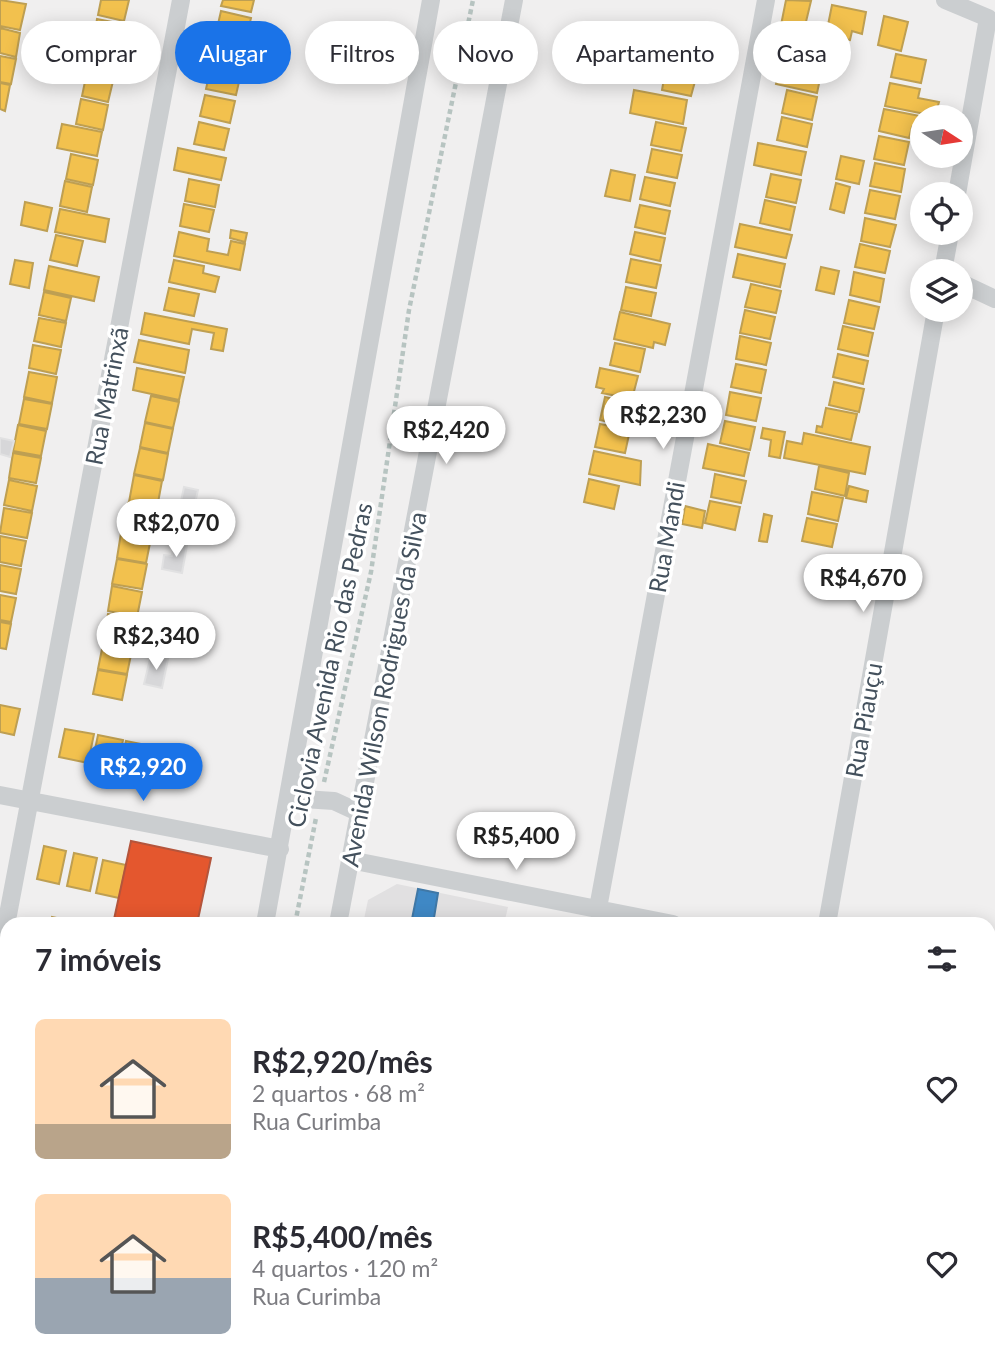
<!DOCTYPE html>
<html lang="pt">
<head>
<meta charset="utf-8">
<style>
	body { margin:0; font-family:Lato,sans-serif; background:#f7f7f7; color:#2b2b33; height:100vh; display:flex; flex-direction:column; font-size:26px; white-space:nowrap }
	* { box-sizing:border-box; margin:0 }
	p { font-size:23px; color:#7c7c81 }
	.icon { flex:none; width:38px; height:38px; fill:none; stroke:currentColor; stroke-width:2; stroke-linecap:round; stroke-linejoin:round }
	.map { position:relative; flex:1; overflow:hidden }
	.details { position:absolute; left:0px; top:917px; width:996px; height:448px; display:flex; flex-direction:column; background:#fff; border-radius:21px 21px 0 0; box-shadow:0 4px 18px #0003 }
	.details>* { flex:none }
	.hud { position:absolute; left:21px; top:21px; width:954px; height:63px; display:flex; gap:14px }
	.needle { width:46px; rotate:102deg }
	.tools { position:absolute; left:910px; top:105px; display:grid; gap:14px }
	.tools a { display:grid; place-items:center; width:63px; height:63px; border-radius:50%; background:#fff; box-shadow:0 4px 18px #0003; font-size:35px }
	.price { position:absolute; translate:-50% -60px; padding:0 16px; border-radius:24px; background:#fff; color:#222; font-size:23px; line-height:46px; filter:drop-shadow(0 2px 4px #0008) }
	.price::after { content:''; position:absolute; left:50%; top:42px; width:21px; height:16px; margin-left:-10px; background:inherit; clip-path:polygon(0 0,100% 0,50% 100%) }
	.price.active { background:#1a73e8; color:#fff }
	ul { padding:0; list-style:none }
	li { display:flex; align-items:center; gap:21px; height:175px; padding:0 35px }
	li span { display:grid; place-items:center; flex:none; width:196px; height:140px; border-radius:10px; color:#555 }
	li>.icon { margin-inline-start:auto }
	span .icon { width:84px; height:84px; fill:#fffc; stroke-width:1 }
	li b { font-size:30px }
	h2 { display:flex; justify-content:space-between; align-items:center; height:84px; padding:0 35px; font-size:30px }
	.chip { padding:0 24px; border-radius:32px; background:#fff; box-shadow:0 4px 18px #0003; font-size:24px; line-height:63px }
	.chip.active { background:#1a73e8; color:#fff }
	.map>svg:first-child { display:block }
	.education { fill:#e1e0e1 }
	.homes { fill:#f2c14e; stroke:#be9f52; stroke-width:2 }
	.shops { fill:#e4572e; stroke:#b4553c; stroke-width:2 }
	.schools { fill:#3f88c5; stroke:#4078a6; stroke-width:2 }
	.building { fill:#d7d7d9; stroke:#e1e1e2; stroke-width:2 }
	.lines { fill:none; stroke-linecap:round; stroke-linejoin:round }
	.path { stroke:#b7c4c1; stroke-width:4.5; stroke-dasharray:5 3.5; stroke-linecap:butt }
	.street { stroke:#cbced0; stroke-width:18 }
	.labels { text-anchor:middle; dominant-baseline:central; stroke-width:7; stroke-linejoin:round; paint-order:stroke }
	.street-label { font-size:24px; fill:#44515d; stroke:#fff }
</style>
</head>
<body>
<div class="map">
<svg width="995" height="1365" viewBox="0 0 995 1365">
	<rect width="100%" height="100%" fill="#f0efef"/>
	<path class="education" d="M397,884L508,907L504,924H363L368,900Z"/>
	<path class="homes" d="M0,0L26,4L20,30L0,26Z
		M101,0H129L124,21L98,15Z
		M223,0H254L251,12L221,6Z
		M786,0L811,1L804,30L781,25Z
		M832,5L866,12L862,34L852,31L850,40L826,35Z
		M221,11L251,18L246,39L216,33Z
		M884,16L908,22L901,51L878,45Z
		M97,19L143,28L138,52L93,43Z
		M0,28L20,33L16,57L0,53Z
		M777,30L826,41L821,67L771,57Z
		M672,38L702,44L697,67L667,61Z
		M216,39L246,45L241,67L211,60Z
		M91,46L137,55L132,79L87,70Z
		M896,54L926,60L921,83L891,77Z
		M0,56L16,59L11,84L0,82Z
		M781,62L822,70L817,93L776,84Z
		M211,67L241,73L236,95L206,89Z
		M666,67L697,74L691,96L662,90Z
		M87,72L114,77L108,102L82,96Z
		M0,83L10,85L5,111L0,109Z
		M890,83L920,89L918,98L939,102L935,116L885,106Z
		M634,90L687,100L683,124L630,113Z
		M787,90L817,97L812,120L782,113Z
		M205,95L235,101L230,123L200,116Z
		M81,99L108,105L103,130L76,124Z
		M884,109L925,117L922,129L912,127L909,138L879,131Z
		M782,117L812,124L807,147L777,140Z
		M199,122L229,129L224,150L194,144Z
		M656,122L686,128L681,151L651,145Z
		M62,124L102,132L97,156L57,148Z
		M879,136L909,142L904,165L874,159Z
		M758,143L806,152L801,175L754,165Z
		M178,148L226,158L221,180L174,170Z
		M652,149L682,155L677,178L647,172Z
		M71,154L98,160L93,185L66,179Z
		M841,156L864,161L859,184L836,179Z
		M875,163L905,169L901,192L870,186Z
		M611,170L635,175L630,201L605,196Z
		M771,174L801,180L796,203L766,197Z
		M645,177L675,183L670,206L640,199Z
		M189,179L219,185L215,207L185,201Z
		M65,181L92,187L87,212L60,206Z
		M836,183L850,187L844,213L830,209Z
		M870,190L900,196L895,219L865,213Z
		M765,200L795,207L790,230L760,223Z
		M25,202L52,208L47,231L21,225Z
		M184,204L214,210L209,232L180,226Z
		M640,205L670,211L665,234L635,227Z
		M60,209L109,219L105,242L55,232Z
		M865,218L896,225L890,247L861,241Z
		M740,224L792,235L786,258L735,247Z
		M231,230L247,233L245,242L230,238Z
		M179,232L209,239L207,251L228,255L231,241L245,244L240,270L174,256Z
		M635,232L665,238L660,261L630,254Z
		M56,235L83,241L77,266L50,260Z
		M860,244L890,251L885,273L855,267Z
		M738,254L785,264L780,287L733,277Z
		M631,259L661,265L656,288L626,282Z
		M15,260L33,263L29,288L10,284Z
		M174,260L204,266L203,273L219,277L215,292L169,282Z
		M49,266L99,277L94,301L44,290Z
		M821,267L839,271L834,294L816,290Z
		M854,272L884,279L880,302L850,295Z
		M751,284L781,291L776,313L745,307Z
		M626,287L656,293L651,316L621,310Z
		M169,288L199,294L194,316L164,310Z
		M44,292L71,298L66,321L39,315Z
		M849,300L879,307L874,329L844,323Z
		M745,310L775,317L770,339L740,333Z
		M620,312L670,324L665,345L654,342L653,348L614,339Z
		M145,313L227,329L223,351L211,349L214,333L192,329L189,344L141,334Z
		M39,318L66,323L61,347L34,341Z
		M843,326L873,333L868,356L838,349Z
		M740,336L771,343L766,365L736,359Z
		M139,340L189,350L185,373L134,362Z
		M615,343L645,349L640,372L610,365Z
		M33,345L61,350L56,374L29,368Z
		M838,354L868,361L863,384L833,377Z
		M736,364L766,370L761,393L731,387Z
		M137,368L184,377L179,400L133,390Z
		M600,368L638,376L632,399L602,393L604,389L596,387Z
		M29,372L57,377L52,403L24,397Z
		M834,382L864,389L859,412L829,405Z
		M730,392L761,398L756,421L726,415Z
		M151,396L179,402L173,428L145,422Z
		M605,397L635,404L630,427L600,420Z
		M24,399L52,404L47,429L19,424Z
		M826,408L857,414L851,440L816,432L817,426L822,427Z
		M725,421L755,427L750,450L720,443Z
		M145,423L173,429L168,453L140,447Z
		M600,424L630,430L625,453L595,447Z
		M18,425L46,431L41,456L13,451Z
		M763,428L785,432L780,458L769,456L771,440L761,438Z
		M804,433L870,447L865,474L784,458L787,441L802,444Z
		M708,444L749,453L744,476L703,468Z
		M140,448L168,454L163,480L134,474Z
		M594,451L641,461L640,485L589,474Z
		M13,453L41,458L36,483L9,478Z
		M819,466L849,473L845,496L815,489Z
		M715,474L746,481L741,503L711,497Z
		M134,475L162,481L157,508L129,502Z
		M589,479L619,486L614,509L584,502Z
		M9,480L37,486L32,511L4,505Z
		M849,486L868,491L866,502L846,498Z
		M812,492L843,498L838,521L808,514Z
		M710,501L740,507L735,530L705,523Z
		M128,503L157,509L151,538L123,533Z
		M685,506L705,511L702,528L682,524Z
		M4,508L32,513L27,538L0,533Z
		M764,514L772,516L767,542L759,541Z
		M807,518L837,524L832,547L802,541Z
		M121,533L151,538L146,563L117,558Z
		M0,536L26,541L21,566L0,562Z
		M117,559L147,564L142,589L112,584Z
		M0,565L21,569L16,594L0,591Z
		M112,586L142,592L137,617L108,611Z
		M0,595L16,598L11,622L0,620Z
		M108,614L138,620L133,645L103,640Z
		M0,622L11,624L6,649L0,648Z
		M103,644L132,650L127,674L98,669Z
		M98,670L127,675L122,700L93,694Z
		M0,705L20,709L14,735L0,732Z
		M65,729L94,734L88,763L59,757Z
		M98,735L123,740L117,768L92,764Z
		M126,741L151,746L145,774L120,769Z
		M44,846L66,851L59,884L37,879Z
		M74,853L97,858L90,891L67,886Z
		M103,860L126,865L119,898L96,893Z
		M52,917L81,923L80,924H50Z
		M1,1189L7,1191V1214L0,1212Z
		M0,1219L7,1221V1244L0,1242Z
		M0,1247L7,1249V1272L0,1270Z
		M0,1275L7,1277V1300L0,1298Z
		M0,1304L7,1305L4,1327L0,1326Z"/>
	<path class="shops" d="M131,841L211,858L197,924H113Z"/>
	<path class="schools" d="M418,889L438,893L433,924H411Z"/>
	<path class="building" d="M0,438L14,441L10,457L0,454Z
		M184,487L198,490L192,517L168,512L169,504L180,506Z
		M174,543L187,545L182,573L162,569L164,555L172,556Z
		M151,655L168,659L162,688L144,684Z"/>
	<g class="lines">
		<path class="path" d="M324,782L371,572L409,310L473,0
			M295,924L316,818
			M234,1365L235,1358"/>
		<path class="street" d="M945,0L988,18L957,194
			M943,271L950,233
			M961,283L995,299
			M0,795L280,849
			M288,798L334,801L360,813
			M350,860L673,924
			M598,908L766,0
			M265,924L431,0
			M338,924L514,0
			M827,924L936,310
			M0,957L181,0
			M197,1365L198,1358
			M262,1365L263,1358
			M469,1365L475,1358"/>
	</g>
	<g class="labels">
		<g class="street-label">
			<text transform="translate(106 396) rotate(-79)">Rua Matrinxã</text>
			<text transform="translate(666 537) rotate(-80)">Rua Mandi</text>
			<text transform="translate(329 665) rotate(-78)">Ciclovia Avenida Rio das Pedras</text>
			<text transform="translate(383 689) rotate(-79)">Avenida Wilson Rodrigues da Silva</text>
			<text transform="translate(863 720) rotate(-80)">Rua Piauçu</text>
		</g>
	</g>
</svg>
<div class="tools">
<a><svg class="needle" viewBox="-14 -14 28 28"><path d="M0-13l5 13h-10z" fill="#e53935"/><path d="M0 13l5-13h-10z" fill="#7c7c81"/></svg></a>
<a><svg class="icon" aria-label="locate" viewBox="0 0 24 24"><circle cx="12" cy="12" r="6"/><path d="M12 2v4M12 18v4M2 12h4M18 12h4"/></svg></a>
<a><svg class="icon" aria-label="layers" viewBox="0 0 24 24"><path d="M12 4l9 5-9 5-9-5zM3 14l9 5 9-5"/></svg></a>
</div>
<b class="price" style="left:663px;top:451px">R$2,230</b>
<b class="price" style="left:446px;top:466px">R$2,420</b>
<b class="price" style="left:176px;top:559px">R$2,070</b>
<b class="price" style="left:863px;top:614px">R$4,670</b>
<b class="price" style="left:156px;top:672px">R$2,340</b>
<b class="price active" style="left:143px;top:803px">R$2,920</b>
<b class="price" style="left:516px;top:872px">R$5,400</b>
<div class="hud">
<a class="chip">Comprar</a>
<a class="chip active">Alugar</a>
<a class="chip">Filtros</a>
<a class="chip">Novo</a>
<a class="chip">Apartamento</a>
<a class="chip">Casa</a>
</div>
<section class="details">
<h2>7 imóveis<svg class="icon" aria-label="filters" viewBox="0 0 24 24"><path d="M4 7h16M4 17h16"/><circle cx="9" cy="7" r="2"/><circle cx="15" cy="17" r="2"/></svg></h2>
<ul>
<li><span style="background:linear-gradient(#ffd9b3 75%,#b9a48a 0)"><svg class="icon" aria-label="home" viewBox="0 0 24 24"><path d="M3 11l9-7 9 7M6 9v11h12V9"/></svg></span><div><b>R$2,920/mês</b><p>2 quartos · 68 m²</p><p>Rua Curimba</p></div><svg class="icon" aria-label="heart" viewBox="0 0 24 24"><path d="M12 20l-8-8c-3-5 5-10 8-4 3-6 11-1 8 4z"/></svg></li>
<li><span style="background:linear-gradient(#ffd9b3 60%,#9aa5b1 0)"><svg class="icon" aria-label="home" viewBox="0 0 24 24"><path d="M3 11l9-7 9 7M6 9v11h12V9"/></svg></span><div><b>R$5,400/mês</b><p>4 quartos · 120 m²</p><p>Rua Curimba</p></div><svg class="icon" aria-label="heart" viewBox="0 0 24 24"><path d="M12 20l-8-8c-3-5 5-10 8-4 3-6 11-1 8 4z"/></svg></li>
</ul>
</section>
</div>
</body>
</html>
